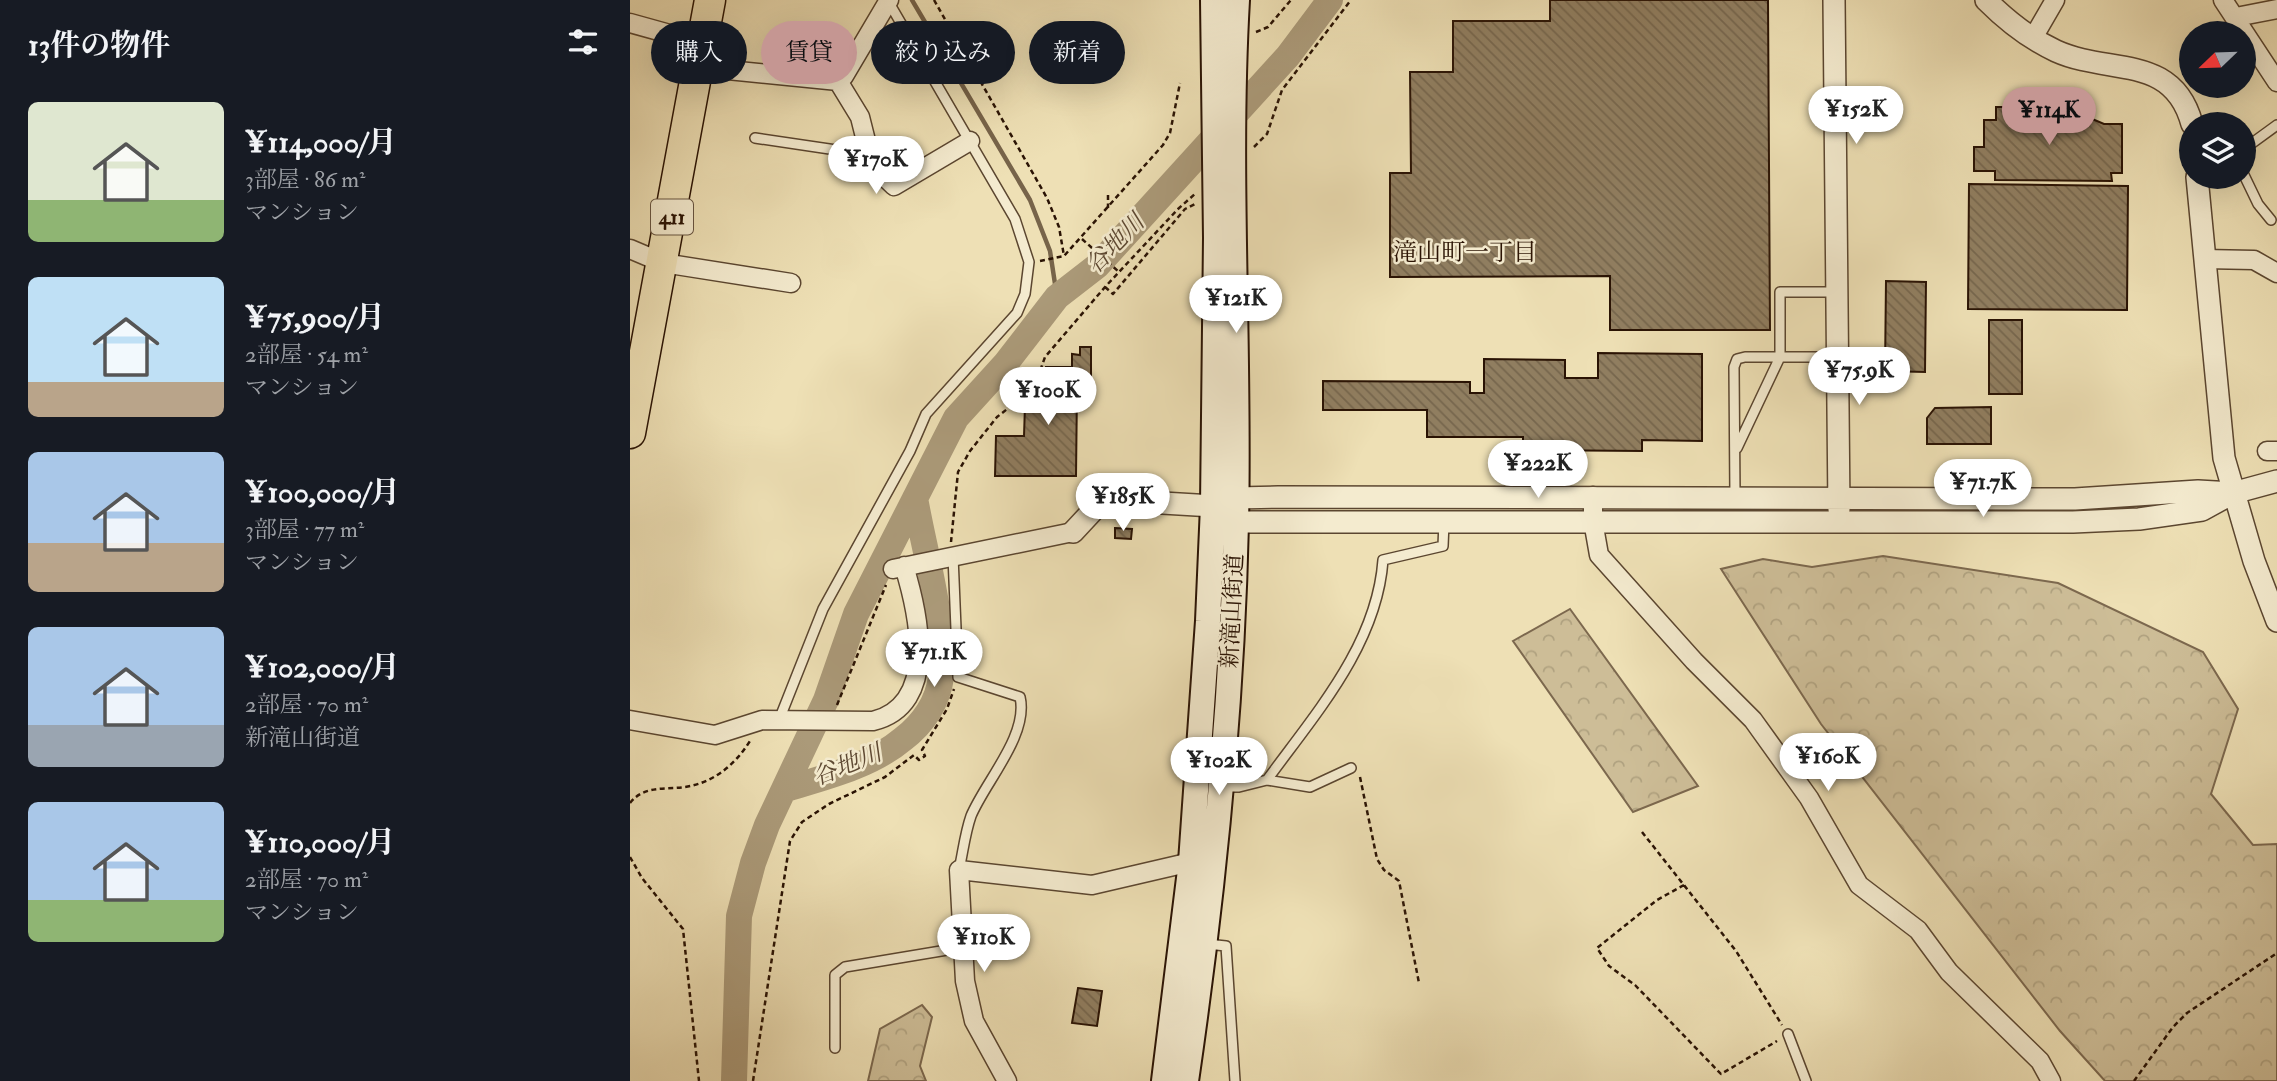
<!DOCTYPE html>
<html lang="ja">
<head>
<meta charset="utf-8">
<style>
	body { margin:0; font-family:"IM FELL Double Pica","Noto Serif JP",serif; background:#242831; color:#f1f3f6; height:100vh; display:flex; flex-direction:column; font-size:26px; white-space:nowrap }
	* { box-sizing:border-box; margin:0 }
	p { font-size:23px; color:#9ea1a6 }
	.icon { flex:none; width:38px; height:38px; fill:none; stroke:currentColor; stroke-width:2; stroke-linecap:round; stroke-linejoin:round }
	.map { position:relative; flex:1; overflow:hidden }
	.drawer { display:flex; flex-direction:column; background:#171b24; width:630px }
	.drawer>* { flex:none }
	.top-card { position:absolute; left:21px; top:21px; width:665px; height:63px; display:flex; gap:14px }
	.needle { width:46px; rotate:247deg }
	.fabs { position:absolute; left:1549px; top:21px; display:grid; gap:14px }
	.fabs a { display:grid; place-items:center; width:77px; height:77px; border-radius:50%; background:#171b24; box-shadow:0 7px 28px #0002; font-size:35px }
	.price { position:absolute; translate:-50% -60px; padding:0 16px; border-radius:24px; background:#fff; color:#222; font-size:23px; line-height:46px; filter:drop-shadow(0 2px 4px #0008) }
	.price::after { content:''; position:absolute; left:50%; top:42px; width:21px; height:16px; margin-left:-10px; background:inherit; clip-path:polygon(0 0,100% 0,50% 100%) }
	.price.selected { background:#c59692; color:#111 }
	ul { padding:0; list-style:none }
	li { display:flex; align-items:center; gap:21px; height:175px; padding:0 28px }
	li span { display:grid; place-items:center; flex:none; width:196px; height:140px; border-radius:10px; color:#555 }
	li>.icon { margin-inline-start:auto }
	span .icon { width:84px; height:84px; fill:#fffc; stroke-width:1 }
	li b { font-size:30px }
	h2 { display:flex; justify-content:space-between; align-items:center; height:84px; padding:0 28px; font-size:30px }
	.tag { padding:0 24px; border-radius:32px; background:#171b24; box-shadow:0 7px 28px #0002; font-size:24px; line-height:63px }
	.tag.selected { background:#c59692; color:#111 }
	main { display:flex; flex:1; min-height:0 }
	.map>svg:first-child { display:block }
	.forest { fill:url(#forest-crowns); stroke:#7c684e; stroke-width:2 }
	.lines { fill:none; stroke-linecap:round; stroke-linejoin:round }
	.stream { stroke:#77644a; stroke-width:4.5 }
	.river { stroke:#ab9a79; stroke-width:26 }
	.building { fill:url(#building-back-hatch); stroke:#2a1304; stroke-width:2 }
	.service-casing { stroke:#5b4630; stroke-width:12 }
	.minor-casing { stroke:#5b4630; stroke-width:21 }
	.tertiary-casing { stroke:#5b4630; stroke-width:24 }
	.secondary-casing { stroke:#2a1304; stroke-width:28 }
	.trunk-casing { stroke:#2a1304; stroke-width:33 }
	.path { stroke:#2a1304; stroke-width:2.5; stroke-dasharray:5 3.5; stroke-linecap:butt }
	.service { stroke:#f4ebcf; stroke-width:9 }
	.minor { stroke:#f4ebcf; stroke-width:18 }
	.tertiary { stroke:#f4ebcf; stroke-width:21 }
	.secondary { stroke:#f4ebcf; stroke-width:24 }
	.trunk { stroke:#eee0b5; stroke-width:30 }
	.labels { text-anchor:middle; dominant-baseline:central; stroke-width:5; stroke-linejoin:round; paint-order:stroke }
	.shield { fill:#f4ebcf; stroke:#675441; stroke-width:2 }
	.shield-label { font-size:21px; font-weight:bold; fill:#2a1304 }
	.street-label { font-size:23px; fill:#2a1304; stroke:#f4ebcf }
	.water-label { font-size:24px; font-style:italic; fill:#5e4933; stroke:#f4ebcf }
	.neighbourhood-label { font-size:24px; fill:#2a1304; stroke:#f4ebcf }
</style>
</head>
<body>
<main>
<section class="drawer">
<h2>13件の物件<svg class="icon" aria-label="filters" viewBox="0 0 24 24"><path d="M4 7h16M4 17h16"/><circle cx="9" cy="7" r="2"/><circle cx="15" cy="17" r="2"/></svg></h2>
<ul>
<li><span style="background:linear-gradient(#dfe7d0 70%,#8fb573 0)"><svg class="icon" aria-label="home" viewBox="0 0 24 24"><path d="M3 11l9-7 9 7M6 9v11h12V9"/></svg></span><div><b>¥114,000/月</b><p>3部屋 · 86 m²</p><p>マンション</p></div></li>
<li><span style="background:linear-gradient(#bfe0f5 75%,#b9a48a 0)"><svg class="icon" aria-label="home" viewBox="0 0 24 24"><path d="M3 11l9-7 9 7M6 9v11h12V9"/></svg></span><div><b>¥75,900/月</b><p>2部屋 · 54 m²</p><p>マンション</p></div></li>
<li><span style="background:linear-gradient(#a9c7e8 65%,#b9a48a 0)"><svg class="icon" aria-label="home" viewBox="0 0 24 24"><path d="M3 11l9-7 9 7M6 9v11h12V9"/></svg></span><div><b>¥100,000/月</b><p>3部屋 · 77 m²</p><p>マンション</p></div></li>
<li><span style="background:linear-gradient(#a9c7e8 70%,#9aa5b1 0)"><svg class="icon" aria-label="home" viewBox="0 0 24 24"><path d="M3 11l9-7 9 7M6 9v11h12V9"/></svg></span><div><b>¥102,000/月</b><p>2部屋 · 70 m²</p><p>新滝山街道</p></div></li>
<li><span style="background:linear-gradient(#a9c7e8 70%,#8fb573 0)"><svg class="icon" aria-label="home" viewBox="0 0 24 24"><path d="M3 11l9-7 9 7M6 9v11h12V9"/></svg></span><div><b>¥110,000/月</b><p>2部屋 · 70 m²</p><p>マンション</p></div></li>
</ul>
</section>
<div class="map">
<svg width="1647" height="1081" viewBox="0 0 1647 1081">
	<defs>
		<pattern id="forest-crowns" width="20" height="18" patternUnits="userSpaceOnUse" patternTransform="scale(1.75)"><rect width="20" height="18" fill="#cdbd97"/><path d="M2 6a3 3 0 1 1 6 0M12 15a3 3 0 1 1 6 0" fill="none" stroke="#b0a280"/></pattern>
		<pattern id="building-back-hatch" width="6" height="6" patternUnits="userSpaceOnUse" patternTransform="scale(1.75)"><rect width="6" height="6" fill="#907e60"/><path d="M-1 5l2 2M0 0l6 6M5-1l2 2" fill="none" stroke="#76664d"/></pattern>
	</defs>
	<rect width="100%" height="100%" fill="#eee0b5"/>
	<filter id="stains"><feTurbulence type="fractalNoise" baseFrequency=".00286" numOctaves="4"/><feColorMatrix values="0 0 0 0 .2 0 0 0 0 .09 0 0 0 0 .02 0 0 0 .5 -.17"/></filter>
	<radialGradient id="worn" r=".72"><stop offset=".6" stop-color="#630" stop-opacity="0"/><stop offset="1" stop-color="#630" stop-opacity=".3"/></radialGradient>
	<path class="forest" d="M1253,556L1428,583L1573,652L1608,709L1581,794L1623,845L1647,844V1081H1475L1430,1031L1191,724L1091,569L1133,559L1182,567Z
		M940,609L1068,786L1003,812L883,641Z
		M292,1005L302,1017L290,1066L296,1081H238L250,1029Z"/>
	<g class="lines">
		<path class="stream" d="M282,0L400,200L420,251L427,297"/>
		<path class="river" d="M156,789C196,777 241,766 273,739C293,724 308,702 311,677C316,625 294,550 285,498
			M104,1081L109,916L123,863L137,825L196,700L226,614L326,418L376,363L427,297L467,266L658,56L700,0"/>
	</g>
	<path class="building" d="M920,0H1138L1140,330H980V276L760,277V173H781L780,72H823V21H920Z
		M1366,107H1416V118H1460L1474,124H1492V173H1481L1482,181L1365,180V171H1344V147H1354V120H1366Z
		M1339,184L1498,186L1497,310L1338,309Z
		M1256,281L1296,282L1295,372L1255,371Z
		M1359,320H1392V394H1359Z
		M450,347H461V389H447L446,476H365L366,436H394L395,405H415L416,367H442V354L450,355Z
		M968,353L1072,354V441L1012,440V451L893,450V437H797V410H693V381L840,382V393H854V359L935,360V378H968Z
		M1361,407V444H1297V418L1305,408Z
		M485,528L502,529L501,539L485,538Z
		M448,988L472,991L467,1026L442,1023Z"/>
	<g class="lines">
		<g class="service-casing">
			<path id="service" d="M125,138L240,155
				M1614,149L1647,125
				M1614,175L1628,204L1641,220
				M1107,448L1150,357V292H1208
				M1105,497L1104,367L1107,359L1115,357H1206
				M323,556L328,677L390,697C399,735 355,782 341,816C335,833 333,852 329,870
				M149,720L193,609L280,451L296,414L387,313L395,294L399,262L385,219L258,1
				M637,780L680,787L721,768
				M593,787H609L637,780C685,714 747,645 753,560L813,546L814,522
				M577,944L596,946L605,1081
				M1158,1034L1176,1081
				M205,1048V975L215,967L335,947"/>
		</g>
		<g class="minor-casing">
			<path id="minor" d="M1593,0L1647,82
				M1606,17L1647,9
				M0,23L72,43
				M1403,38L1425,0
				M68,67L208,81L214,76L259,0
				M208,81L230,117L242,165L264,186L340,141
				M0,249L33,263L161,283
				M1574,259L1624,260L1647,273
				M1637,451H1647
				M963,496V521L969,555L1064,661L1123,720L1179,798L1229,885L1288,930L1319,972L1410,1061L1421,1081
				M263,569L443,532
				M0,720L85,735L132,720L243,721C309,705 289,615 274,566
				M377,1081L344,1021L335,981L329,870L462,885L561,862"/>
		</g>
		<g class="tertiary-casing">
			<path id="tertiary" d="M1204,0L1209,510
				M1356,0C1376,20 1400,39 1426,51C1479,75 1543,53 1562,124
				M1567,177L1594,458L1624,561L1647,621
				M594,514L606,522H1443L1509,519L1572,510L1603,493L1647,481
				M443,532L469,504L482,500L583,506L606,498L648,497L1445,499L1568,491L1603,493"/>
		</g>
		<g class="secondary-casing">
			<path id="secondary" d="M534,1081L561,862L578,621L583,506L586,238L583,0
				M556,1081C583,896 602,709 606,523C610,349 597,174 607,0"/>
		</g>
		<g class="trunk-casing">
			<path id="trunk" d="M0,433L80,0"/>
		</g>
		<path class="path" d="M304,0L417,198L429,227L434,256
			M626,32L638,27L661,0
			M624,147L637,134L652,90L721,0
			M478,195V208
			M452,239L489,272
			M410,261L434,256L533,145L540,133L550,83
			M475,287L483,294L555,209L565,204
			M321,542L328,472L340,451L367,417L404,388L415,357L475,287L548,209L566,193
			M207,705L256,585
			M730,777L747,859L754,870L769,881L789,983
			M0,803C14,785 35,790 55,787C83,783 105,765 120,741
			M1012,832L1106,951L1152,1025
			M0,857L12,878L53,929L69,1081
			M1054,885L1027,900L967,948L979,966L1005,985L1091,1074L1147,1041
			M123,1081L160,841L172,822L199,804L255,777L284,755L289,760L295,756L292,750L317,709L324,689
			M1504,1081L1543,1027L1557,1013L1647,953"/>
		<use href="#service" class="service"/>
		<use href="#minor" class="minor"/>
		<use href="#tertiary" class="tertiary"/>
		<use href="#secondary" class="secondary"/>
		<use href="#trunk" class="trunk"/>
	</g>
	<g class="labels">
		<rect class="shield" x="21" y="199.5" width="42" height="35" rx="5"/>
		<g class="shield-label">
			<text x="42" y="217">411</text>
		</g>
		<g class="street-label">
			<text transform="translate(602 611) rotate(-87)">新滝山街道</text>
		</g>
		<g class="water-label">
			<text transform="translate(485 244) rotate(-46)">谷地川</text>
			<text transform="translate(217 765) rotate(-22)">谷地川</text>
		</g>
		<g class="neighbourhood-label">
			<text x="835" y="252">滝山町一丁目</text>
		</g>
	</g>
	<rect width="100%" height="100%" filter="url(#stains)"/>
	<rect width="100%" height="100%" fill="url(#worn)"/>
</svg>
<div class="fabs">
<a><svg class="needle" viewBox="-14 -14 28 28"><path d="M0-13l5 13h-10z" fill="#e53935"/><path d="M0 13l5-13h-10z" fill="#9ea1a6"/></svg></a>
<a><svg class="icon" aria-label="layers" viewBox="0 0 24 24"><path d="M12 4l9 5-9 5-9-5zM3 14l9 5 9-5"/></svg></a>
</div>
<b class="price" style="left:1226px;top:146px">¥152K</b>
<b class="price selected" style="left:1419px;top:147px">¥114K</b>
<b class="price" style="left:246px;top:196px">¥170K</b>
<b class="price" style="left:606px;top:335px">¥121K</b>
<b class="price" style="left:1229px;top:407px">¥75.9K</b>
<b class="price" style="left:418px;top:427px">¥100K</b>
<b class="price" style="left:908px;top:500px">¥222K</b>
<b class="price" style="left:1353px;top:519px">¥71.7K</b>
<b class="price" style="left:493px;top:533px">¥185K</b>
<b class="price" style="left:304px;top:689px">¥71.1K</b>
<b class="price" style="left:1198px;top:793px">¥160K</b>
<b class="price" style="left:589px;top:797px">¥102K</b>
<b class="price" style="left:354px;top:974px">¥110K</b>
<div class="top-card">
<a class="tag">購入</a>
<a class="tag selected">賃貸</a>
<a class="tag">絞り込み</a>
<a class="tag">新着</a>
</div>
</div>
</main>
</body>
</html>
